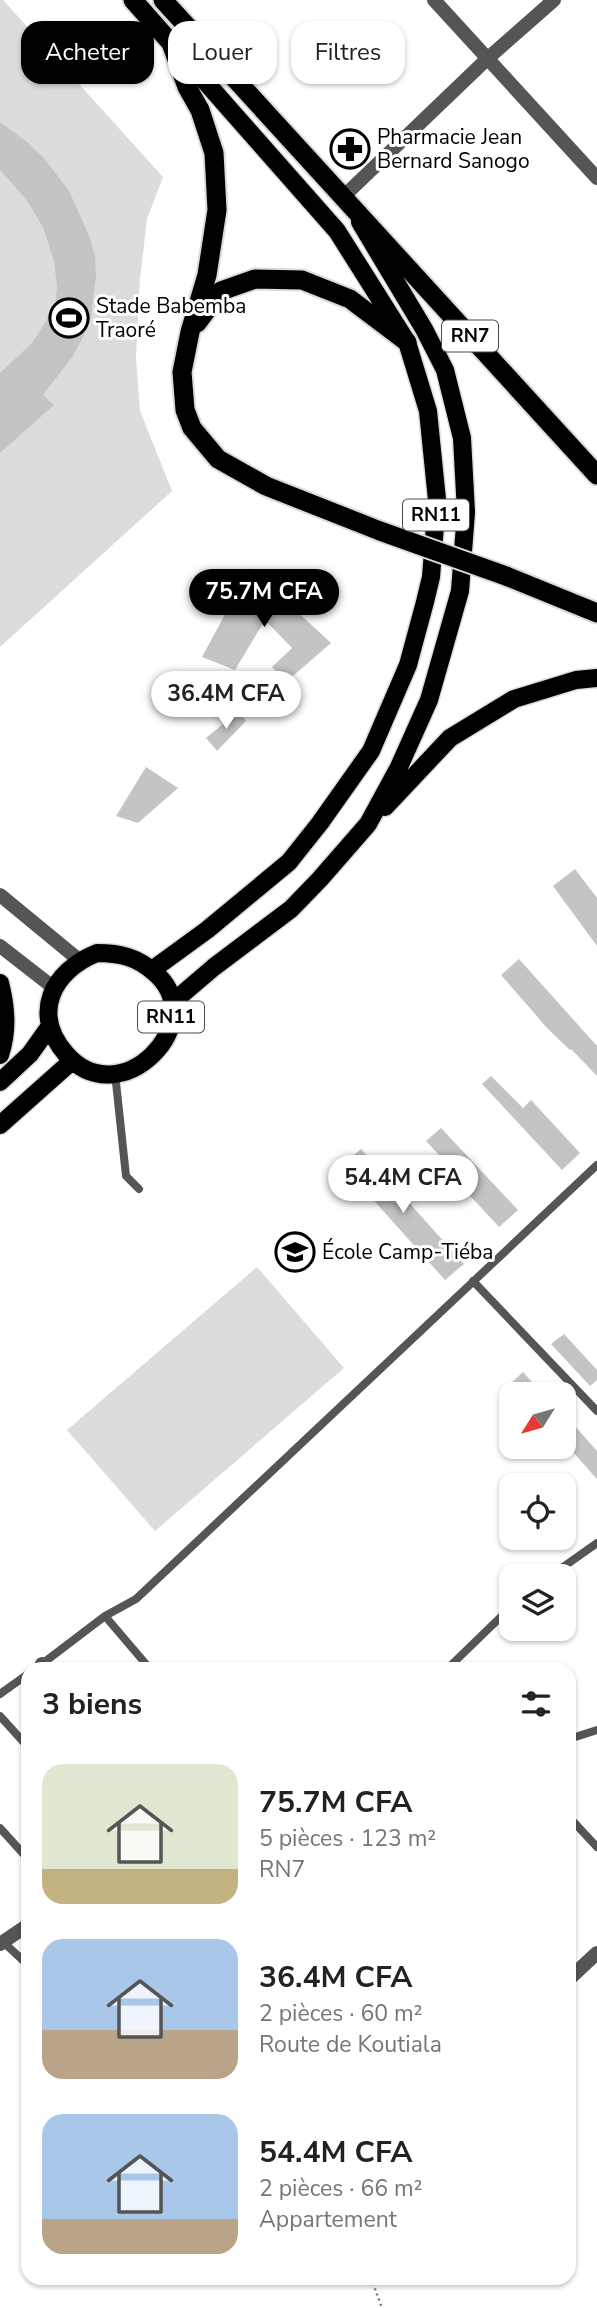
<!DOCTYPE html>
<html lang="fr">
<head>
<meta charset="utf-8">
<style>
	body { margin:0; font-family:"Nunito Sans",sans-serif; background:#f6f6f6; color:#222; height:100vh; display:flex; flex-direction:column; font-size:26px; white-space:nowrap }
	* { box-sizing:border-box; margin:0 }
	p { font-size:23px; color:#767676 }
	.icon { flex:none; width:38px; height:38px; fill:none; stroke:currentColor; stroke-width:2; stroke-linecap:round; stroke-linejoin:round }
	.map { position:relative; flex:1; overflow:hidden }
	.drawer { position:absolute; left:21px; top:1662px; width:555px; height:623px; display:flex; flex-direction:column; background:#fff; border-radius:21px; box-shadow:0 2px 5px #0004 }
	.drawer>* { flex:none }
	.hud { position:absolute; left:21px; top:21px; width:556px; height:63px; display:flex; gap:14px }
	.needle { width:46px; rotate:233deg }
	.fabs { position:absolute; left:499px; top:1382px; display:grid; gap:14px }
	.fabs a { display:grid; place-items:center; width:77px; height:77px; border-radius:14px; background:#fff; box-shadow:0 2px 5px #0004; font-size:35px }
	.price { position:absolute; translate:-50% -60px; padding:0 16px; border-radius:24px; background:#fff; color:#222; font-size:23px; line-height:46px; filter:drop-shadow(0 2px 4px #0008) }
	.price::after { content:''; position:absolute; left:50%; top:42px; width:21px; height:16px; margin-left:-10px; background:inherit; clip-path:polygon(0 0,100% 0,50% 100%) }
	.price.current { background:#000; color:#fff }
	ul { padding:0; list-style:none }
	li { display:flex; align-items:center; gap:21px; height:175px; padding:0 21px }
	li span { display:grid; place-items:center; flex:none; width:196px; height:140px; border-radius:21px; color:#555 }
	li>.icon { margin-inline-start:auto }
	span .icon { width:84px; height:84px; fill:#fffc; stroke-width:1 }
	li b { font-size:30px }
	h2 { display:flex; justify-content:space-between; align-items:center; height:84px; padding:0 21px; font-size:30px }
	.tag { padding:0 24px; border-radius:21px; background:#fff; box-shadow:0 2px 5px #0004; font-size:24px; line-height:63px }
	.tag.current { background:#000; color:#fff }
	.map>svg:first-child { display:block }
	.green { fill:#dcdcdc }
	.building { fill:#c4c4c4 }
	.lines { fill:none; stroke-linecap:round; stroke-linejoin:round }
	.primary-casing { stroke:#dbdbdb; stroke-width:21 }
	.trunk-casing { stroke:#dbdbdb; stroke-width:23 }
	.path { stroke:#777; stroke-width:2.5; stroke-dasharray:2 3.5; stroke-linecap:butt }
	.service { stroke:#555; stroke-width:8 }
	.minor { stroke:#555; stroke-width:14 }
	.tertiary { stroke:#555; stroke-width:14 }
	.primary { stroke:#000; stroke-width:18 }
	.trunk { stroke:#000; stroke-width:19 }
	.trunk-bridge-casing { stroke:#dbdbdb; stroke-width:23; stroke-linecap:butt }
	.trunk-bridge { stroke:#000; stroke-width:19 }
	.labels { text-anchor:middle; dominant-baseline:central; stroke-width:6; stroke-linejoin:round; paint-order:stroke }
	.shield { fill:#fff; stroke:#4c4c4c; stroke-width:2 }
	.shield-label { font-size:19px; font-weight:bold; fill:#000 }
	.poi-label { font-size:21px; fill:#000; stroke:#fff; text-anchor:start }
</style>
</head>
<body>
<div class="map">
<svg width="597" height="2308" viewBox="0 0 597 2308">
	<rect width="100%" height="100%" fill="#fff"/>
	<path class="green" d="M0,0H3L163,177L147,219L140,279L136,357L140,411L172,491L0,647Z
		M257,1267L344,1368L155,1531L67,1430Z"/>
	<path class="building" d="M0,122L27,142L44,158L69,191L90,238L95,257L96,276L91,317L83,337L73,356L43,395L54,405L0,453V373L31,344L45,323L55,305L57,286L54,261L43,227L25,198L0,170Z
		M250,568L331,643L286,682L272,667L292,648L265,620L235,670L202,657Z
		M239,711L246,721L217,751L206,738Z
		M146,767L178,788L138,823L116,816Z
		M575,869L597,898V946L553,886Z
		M519,959L597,1046V1076L571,1049L570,1050L548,1029L501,975Z
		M491,1076L523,1108L531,1100L580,1153L562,1170L482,1084Z
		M441,1128L518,1210L499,1227L449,1173L453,1170L426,1141Z
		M361,1149L464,1264L445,1280L342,1165Z
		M564,1334L597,1370V1380L590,1386L551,1344Z
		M523,1372L544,1395H520L510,1384Z
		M575,1426L597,1451V1479L564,1442V1436Z"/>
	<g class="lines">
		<g class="primary-casing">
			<path id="primary" d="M385,807L450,738L514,699L576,680L597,678
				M97,953C120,953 137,957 155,973C212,1022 120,1116 66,1054C31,1014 52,971 97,953Z
				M152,970L207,930L289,862L320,823L371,751L408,665L425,602L431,577L437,500L428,411L407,342L337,231L173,45
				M0,983C6,1006 8,1032 0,1055
				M173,1002L214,967L291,909L320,879L368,824L399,767L429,700L460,591L466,512L462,438L445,370L424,329L360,222
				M0,1082L30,1054L50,1026
				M0,1125L72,1061"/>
		</g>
		<g class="trunk-casing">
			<path id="trunk" d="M133,0L171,43L187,87L200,110L214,153L217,210L207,275L190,332L182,372L185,410L192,428L218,459L266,486L380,531
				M163,0L597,475
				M197,323L221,291L255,279L302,280L350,299L407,342
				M506,576L597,613"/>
		</g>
		<path class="path" d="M371,2278L382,2308"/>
		<path class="service" d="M115,1073L126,1176L139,1189
			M473,1281L597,1411
			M549,1577L597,1543
			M105,1616L151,1670
			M34,1670L105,1616L136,1599L597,1165
			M446,1670L511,1607
			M0,1694L28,1674
			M0,1716L28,1747
			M569,1739L597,1730
			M569,1817L597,1847
			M0,1828L28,1859
			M2,1941L28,1965"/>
		<path class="minor" d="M434,0L597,178
			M344,196L487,59L554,0
			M42,1664L47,1670
			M0,1944L28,1925
			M569,1979L597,1953"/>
		<path class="tertiary" d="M0,895L79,960
			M0,946L54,988"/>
		<use href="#primary" class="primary"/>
		<use href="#trunk" class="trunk"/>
		<g class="trunk-bridge-casing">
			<path id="trunk-bridge" d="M380,531L506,576"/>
		</g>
		<use href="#trunk-bridge" class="trunk-bridge"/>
	</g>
	<defs>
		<g id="pharmacy-ring" transform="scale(2.0125)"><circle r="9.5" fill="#fff" stroke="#000" stroke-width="1.5"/><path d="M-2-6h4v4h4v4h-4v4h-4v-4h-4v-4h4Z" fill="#000"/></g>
		<g id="stadium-ring" transform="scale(2.0125)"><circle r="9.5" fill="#fff" stroke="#000" stroke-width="1.5"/><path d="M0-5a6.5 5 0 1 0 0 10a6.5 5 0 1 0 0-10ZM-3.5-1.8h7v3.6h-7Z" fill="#000"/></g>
		<g id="school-ring" transform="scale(2.0125)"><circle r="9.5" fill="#fff" stroke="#000" stroke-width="1.5"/><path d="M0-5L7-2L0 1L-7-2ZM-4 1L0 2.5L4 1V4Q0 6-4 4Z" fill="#000"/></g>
	</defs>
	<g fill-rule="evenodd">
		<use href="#pharmacy-ring" x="350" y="149"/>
		<use href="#stadium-ring" x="69" y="318"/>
		<use href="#school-ring" x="295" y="1252"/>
	</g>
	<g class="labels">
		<g class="shield">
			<rect x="442" y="320.5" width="56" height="31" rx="5"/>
			<rect x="403" y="499.5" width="66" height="31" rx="5"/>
			<rect x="138" y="1001.5" width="66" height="31" rx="5"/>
		</g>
		<g class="shield-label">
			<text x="470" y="336">RN7</text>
			<text x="436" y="515">RN11</text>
			<text x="171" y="1017">RN11</text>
		</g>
		<g class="poi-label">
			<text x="377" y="137">Pharmacie Jean<tspan x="377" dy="24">Bernard Sanogo</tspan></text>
			<text x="96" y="306">Stade Babemba<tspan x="96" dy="24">Traoré</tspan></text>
			<text x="322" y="1252">École Camp-Tiéba</text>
		</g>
	</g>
</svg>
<div class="fabs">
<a><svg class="needle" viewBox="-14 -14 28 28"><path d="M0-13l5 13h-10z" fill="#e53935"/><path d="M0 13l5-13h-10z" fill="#767676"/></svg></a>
<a><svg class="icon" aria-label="locate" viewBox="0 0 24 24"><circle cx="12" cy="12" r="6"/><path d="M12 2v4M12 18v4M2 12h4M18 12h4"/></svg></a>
<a><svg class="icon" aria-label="layers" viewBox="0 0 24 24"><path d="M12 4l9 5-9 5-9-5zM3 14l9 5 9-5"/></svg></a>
</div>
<b class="price current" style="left:264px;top:629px">75.7M CFA</b>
<b class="price" style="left:226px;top:731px">36.4M CFA</b>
<b class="price" style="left:403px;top:1215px">54.4M CFA</b>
<div class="hud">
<a class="tag current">Acheter</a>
<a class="tag">Louer</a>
<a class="tag">Filtres</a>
</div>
<section class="drawer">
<h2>3 biens<svg class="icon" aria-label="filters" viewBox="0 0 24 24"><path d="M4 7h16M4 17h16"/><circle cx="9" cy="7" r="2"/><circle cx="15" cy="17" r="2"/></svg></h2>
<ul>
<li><span style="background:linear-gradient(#dfe7d0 75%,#c2b280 0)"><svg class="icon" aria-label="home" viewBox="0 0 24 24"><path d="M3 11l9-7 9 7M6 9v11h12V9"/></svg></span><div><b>75.7M CFA</b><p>5 pièces · 123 m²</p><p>RN7</p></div></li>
<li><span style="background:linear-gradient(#a9c7e8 65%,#b9a48a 0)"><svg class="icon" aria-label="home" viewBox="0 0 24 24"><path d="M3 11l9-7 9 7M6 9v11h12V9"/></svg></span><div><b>36.4M CFA</b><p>2 pièces · 60 m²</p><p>Route de Koutiala</p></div></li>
<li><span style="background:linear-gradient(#a9c7e8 75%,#b9a48a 0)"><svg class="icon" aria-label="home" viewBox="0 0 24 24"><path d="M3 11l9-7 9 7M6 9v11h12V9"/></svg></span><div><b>54.4M CFA</b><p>2 pièces · 66 m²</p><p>Appartement</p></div></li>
</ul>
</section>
</div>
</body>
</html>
